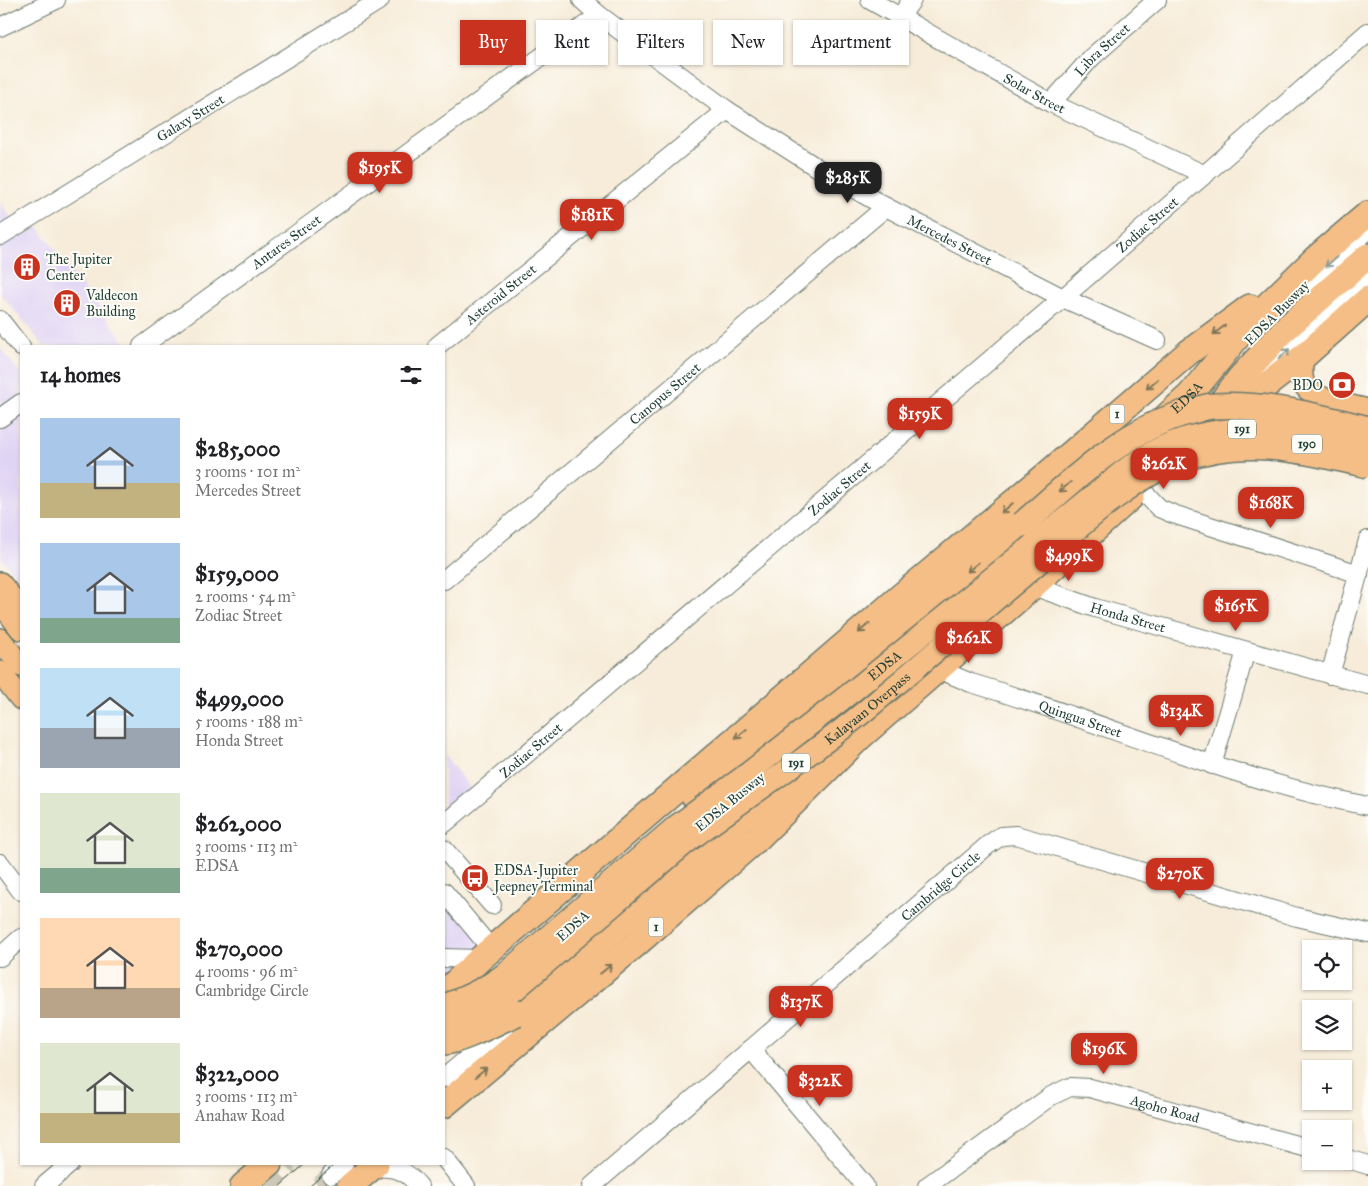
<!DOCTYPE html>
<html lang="en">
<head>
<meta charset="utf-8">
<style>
	body { margin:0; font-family:"IM FELL Great Primer",serif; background:#f2f2f2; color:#202124; height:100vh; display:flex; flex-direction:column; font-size:19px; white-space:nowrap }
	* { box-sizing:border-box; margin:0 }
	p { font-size:16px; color:#757577 }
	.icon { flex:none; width:28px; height:28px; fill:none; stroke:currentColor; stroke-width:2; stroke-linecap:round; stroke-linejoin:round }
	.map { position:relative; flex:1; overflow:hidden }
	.panel { position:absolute; left:20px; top:345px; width:425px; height:820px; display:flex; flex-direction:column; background:#fff; border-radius:0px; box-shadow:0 1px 4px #0004 }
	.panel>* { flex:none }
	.top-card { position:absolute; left:460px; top:20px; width:475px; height:45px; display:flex; gap:10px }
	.controls { position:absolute; left:1302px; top:940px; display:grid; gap:10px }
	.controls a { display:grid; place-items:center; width:50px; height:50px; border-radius:0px; background:#fff; box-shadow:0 1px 4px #0004; font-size:25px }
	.price { position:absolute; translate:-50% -42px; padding:0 11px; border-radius:10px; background:#c8321e; color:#fff; font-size:16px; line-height:32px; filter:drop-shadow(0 1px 2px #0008) }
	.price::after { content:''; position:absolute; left:50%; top:30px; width:15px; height:11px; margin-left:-8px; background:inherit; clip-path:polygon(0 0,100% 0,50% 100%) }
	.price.current { background:#222; color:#fff }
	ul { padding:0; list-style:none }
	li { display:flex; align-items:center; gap:15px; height:125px; padding:0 20px }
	li span { display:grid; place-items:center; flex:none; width:140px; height:100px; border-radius:0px; color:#555 }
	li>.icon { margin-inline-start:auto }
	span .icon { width:60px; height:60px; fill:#fffc; stroke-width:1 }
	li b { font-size:21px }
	h2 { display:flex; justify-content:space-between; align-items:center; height:60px; padding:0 20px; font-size:21px }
	.pill { padding:0 18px; border-radius:0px; background:#fff; box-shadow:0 1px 4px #0004; font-size:18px; line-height:45px }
	.pill.current { background:#c8321e; color:#fff }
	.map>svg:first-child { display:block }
	.built { fill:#e0d4f4 }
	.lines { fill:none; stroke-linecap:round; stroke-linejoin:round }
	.minor-tunnel { stroke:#ccc9b8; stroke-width:18; stroke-dasharray:18 9; stroke-linecap:butt }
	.minor-casing { stroke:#6b7a6e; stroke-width:20 }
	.major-casing { stroke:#6b7a6e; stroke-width:24 }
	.highway-casing { stroke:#6b7a6e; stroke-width:28 }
	.minor { stroke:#fff; stroke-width:18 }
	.major { stroke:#f5be86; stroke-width:21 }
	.highway { stroke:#f5be86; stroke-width:25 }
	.tram { stroke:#1f3d34; stroke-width:1 }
	.major-bridge-casing { stroke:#6b7a6e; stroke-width:24; stroke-linecap:butt }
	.highway-bridge-casing { stroke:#6b7a6e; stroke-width:28; stroke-linecap:butt }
	.major-bridge { stroke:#f5be86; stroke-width:21 }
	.highway-bridge { stroke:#f5be86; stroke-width:25 }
	.oneway { stroke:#8f9e9a }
	.oneway2 { stroke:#7f7759 }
	.labels { text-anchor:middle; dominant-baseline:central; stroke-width:4; stroke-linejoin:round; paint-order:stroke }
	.shield { fill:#fdfcf7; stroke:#62766e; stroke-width:1 }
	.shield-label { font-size:12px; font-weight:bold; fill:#1f3d34 }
	.street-label { font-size:14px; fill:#1f3d34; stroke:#fdfcf7 }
	.poi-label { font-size:14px; fill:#1f3d34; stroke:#fdfcf7; text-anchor:start }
</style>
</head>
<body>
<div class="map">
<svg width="1368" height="1186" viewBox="0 0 1368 1186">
	<rect width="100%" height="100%" fill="#fdfcf7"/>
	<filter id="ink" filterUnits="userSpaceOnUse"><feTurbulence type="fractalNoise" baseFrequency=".02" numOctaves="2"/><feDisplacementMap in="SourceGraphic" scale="10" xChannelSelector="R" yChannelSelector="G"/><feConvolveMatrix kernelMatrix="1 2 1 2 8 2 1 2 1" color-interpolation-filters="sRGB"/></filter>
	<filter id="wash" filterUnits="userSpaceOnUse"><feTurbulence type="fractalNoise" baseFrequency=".0096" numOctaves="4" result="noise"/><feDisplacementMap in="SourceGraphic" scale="20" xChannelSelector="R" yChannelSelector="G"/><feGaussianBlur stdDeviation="1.12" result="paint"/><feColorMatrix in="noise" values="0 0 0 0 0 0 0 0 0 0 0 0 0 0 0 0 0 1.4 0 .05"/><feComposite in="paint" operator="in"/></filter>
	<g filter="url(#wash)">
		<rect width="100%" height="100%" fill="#f7ecd9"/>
		<path class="built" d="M0,202L22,234L37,226L128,346H44L0,293Z
			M0,347L21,374V583L0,556L2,554L0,551Z
			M444,755L471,789L444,811Z
			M444,900L485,945L444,979Z"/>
	</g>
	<g filter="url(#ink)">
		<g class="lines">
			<path class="minor-tunnel" d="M267,1186L290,1164
				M319,1186L331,1175"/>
			<g class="minor-casing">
				<g id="minor">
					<path id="s1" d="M582,0L599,15L727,110L819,169L886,207L1063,298L1157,340"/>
					<path id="s2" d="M870,0L1051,103L1205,175"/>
					<path d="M900,17L912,0"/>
					<path d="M0,27L56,0"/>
					<path id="s3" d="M1051,103L1092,57L1157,0"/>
					<path id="s4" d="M0,236L380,0"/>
					<path d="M1303,287L1368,230"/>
					<path d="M0,320L21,347"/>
					<path id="s5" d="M142,346L599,15"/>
					<path id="s6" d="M437,346L727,110"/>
					<path d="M1256,380L1299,340L1368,280"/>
					<path d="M0,418L21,403"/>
					<path d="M1140,488L1159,508L1173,514L1359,574"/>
					<path id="s7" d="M444,580L886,207"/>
					<path id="s8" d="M1033,586L1095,608L1368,685"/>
					<path id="s9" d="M938,669L971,683C1104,722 1231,780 1368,806"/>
					<path d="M1330,675L1368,540"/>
					<path d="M1212,765L1246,651"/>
					<path d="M759,778L819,731"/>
					<path id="s10" d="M444,824L1063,298L1368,32"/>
					<path d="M444,849L492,905"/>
					<path d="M0,863L21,891"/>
					<path d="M444,892L492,950"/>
					<path d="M0,957L21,938"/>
					<path d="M444,958L480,959"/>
					<path d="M751,1049L865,1186"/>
					<path d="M444,1078L509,1024"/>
					<path d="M444,1158L466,1186"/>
					<path d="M1344,1158L1368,1165"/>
					<path d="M373,1167C395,1168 404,1168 419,1186"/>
					<path d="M331,1175L344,1164"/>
					<path d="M44,1186L70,1164"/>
					<path id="s11" d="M592,1186L988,845L1001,836L1016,835L1297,917L1368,933"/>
					<path id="s12" d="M927,1186L1051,1096L1070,1087L1090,1088L1311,1149"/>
				</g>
			</g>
			<g class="major-casing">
				<path id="major" d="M1303,357C1302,365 1300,375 1304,384C1310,399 1353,406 1368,410
					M0,583L21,609
					M0,602L21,629
					M0,639L21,666
					M0,672L21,699"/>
			</g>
			<g class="highway-casing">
				<g id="highway">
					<path d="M1209,418L1239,379L1284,330L1368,256"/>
					<path d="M1194,441L1303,357L1368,299"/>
					<path id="s13" d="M1088,488L1190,395L1248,324L1315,259L1368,214"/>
					<path d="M694,797L916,615L1023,524"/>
					<path d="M444,993L480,959L901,596L1045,476L1189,352L1250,307"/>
					<path d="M517,1013L704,854L745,816L805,775"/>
					<path d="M444,1105L634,946L758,838L859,738L1033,586L1132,496"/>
					<path d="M243,1186L269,1164"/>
					<path d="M350,1186L376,1164"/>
				</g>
			</g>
			<use href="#minor" class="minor"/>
			<use href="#major" class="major"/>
			<use href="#highway" class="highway"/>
			<path class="tram" d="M280,1186L305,1164
				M310,1186L335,1164"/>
			<g class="major-bridge-casing">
				<g id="major-bridge">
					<path id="s14" d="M444,1005C466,997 486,988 504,974L676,826L743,777L853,691L1123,471C1132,464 1142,458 1152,452C1192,430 1245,425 1290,431C1316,434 1342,442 1368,447"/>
					<path id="s15" d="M444,1025L487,1009L515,990C556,955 597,919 638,884C657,869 675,851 694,837C753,793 815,753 871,706C926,660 980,613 1034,567C1080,528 1126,481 1183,460C1248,437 1304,453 1368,467"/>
				</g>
			</g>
			<g class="highway-bridge-casing">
				<path id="highway-bridge" d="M1023,524C1073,480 1126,427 1192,411C1199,409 1207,406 1214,406C1267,403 1317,416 1368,429
					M444,1042C462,1041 498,1021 517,1013"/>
			</g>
			<use href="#major-bridge" class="major-bridge"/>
			<use href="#highway-bridge" class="highway-bridge"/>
		</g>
		<defs><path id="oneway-shaft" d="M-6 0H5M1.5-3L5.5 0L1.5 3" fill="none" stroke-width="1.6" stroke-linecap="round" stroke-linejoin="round" transform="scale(1.25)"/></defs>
		<g class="oneway">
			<use href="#oneway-shaft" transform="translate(1331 262) rotate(139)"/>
			<use href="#oneway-shaft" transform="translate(1284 354) rotate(-43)"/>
		</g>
		<g class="oneway2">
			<use href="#oneway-shaft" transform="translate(1219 330) rotate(143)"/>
			<use href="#oneway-shaft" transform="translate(1152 384) rotate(139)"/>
			<use href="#oneway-shaft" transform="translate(1065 487) rotate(139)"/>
			<use href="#oneway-shaft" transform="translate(1007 508) rotate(140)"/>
			<use href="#oneway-shaft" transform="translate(973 567) rotate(140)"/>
			<use href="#oneway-shaft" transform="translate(864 628) rotate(139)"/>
			<use href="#oneway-shaft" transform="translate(741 734) rotate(139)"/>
			<use href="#oneway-shaft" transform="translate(606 969) rotate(-39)"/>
			<use href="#oneway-shaft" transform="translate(481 1073) rotate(-40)"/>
		</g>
	</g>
	<defs>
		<g id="building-disc" transform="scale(1.4375)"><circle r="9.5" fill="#c8321e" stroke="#fdfcf7"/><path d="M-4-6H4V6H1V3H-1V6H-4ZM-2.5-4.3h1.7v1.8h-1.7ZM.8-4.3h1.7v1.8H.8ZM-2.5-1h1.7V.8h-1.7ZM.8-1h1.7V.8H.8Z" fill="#fff"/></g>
		<g id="bank-disc" transform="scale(1.4375)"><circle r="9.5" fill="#c8321e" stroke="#fdfcf7"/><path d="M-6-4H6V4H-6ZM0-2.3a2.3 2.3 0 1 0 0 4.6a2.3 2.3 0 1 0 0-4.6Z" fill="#fff"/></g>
		<g id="bus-disc" transform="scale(1.4375)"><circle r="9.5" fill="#c8321e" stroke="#fdfcf7"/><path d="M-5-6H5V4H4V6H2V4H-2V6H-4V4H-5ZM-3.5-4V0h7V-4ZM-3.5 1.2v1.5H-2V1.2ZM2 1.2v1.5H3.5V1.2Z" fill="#fff"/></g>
	</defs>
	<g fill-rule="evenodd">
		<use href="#building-disc" x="27" y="267"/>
		<use href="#building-disc" x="67" y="303"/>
		<use href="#bank-disc" x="1342" y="385"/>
		<use href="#bus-disc" x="475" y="878"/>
	</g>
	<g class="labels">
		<g class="shield">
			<rect x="1109.5" y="404.5" width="15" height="19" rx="4"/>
			<rect x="1228" y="419.5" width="28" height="19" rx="4"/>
			<rect x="1292" y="434.5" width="30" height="19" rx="4"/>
			<rect x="782" y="753.5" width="28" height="19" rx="4"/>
			<rect x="648.5" y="917.5" width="15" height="19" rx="4"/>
		</g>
		<g class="shield-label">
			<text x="1117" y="414">1</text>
			<text x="1242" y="429">191</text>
			<text x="1307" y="444">190</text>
			<text x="796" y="763">191</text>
			<text x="656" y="927">1</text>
		</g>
		<g class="street-label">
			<text stroke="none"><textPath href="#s3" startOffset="74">Libra Street</textPath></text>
			<text stroke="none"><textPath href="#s2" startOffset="189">Solar Street</textPath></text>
			<text stroke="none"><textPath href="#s4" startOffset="224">Galaxy Street</textPath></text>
			<text stroke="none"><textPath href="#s10" startOffset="924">Zodiac Street</textPath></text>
			<text stroke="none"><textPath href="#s1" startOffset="440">Mercedes Street</textPath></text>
			<text stroke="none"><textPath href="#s5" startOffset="178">Antares Street</textPath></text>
			<text stroke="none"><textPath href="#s6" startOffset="82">Asteroid Street</textPath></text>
			<text transform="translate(1277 313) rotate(-45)">EDSA Busway</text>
			<text stroke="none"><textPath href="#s7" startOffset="289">Canopus Street</textPath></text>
			<text stroke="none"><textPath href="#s13" startOffset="134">EDSA</textPath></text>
			<text stroke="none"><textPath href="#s10" startOffset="519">Zodiac Street</textPath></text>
			<text stroke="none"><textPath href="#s8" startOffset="100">Honda Street</textPath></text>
			<text stroke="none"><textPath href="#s14" startOffset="558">EDSA</textPath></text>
			<text stroke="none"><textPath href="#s15" startOffset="531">Kalayaan Overpass</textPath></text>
			<text stroke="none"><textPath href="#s9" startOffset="151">Quingua Street</textPath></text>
			<text stroke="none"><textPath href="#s10" startOffset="114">Zodiac Street</textPath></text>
			<text transform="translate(730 802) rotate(-39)">EDSA Busway</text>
			<text stroke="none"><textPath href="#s11" startOffset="460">Cambridge Circle</textPath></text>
			<text transform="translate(573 926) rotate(-42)">EDSA</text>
			<text stroke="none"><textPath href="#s12" startOffset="272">Agoho Road</textPath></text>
		</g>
		<g class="poi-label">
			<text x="46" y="259">The Jupiter<tspan x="46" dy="16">Center</tspan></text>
			<text x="86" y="295">Valdecon<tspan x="86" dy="16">Building</tspan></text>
			<text x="1323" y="385" text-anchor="end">BDO</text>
			<text x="494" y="870">EDSA-Jupiter<tspan x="494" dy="16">Jeepney Terminal</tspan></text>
		</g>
	</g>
</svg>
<div class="controls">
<a><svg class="icon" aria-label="locate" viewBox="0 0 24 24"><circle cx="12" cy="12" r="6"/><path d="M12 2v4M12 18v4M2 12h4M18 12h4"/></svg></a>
<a><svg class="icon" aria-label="layers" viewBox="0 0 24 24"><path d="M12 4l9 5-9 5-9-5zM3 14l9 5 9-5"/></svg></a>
<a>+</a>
<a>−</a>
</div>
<b class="price" style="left:380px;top:194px">$195K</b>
<b class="price current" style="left:848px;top:204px">$285K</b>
<b class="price" style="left:592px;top:241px">$181K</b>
<b class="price" style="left:920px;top:440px">$159K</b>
<b class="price" style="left:1164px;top:490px">$262K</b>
<b class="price" style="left:1271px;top:529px">$168K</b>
<b class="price" style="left:1069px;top:582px">$499K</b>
<b class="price" style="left:1236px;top:632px">$165K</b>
<b class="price" style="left:969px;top:664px">$262K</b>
<b class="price" style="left:1181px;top:737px">$134K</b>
<b class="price" style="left:1180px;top:900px">$270K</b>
<b class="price" style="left:801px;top:1028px">$137K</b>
<b class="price" style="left:1104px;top:1075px">$196K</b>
<b class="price" style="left:820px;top:1107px">$322K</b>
<div class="top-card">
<a class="pill current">Buy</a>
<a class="pill">Rent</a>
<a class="pill">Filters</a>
<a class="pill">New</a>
<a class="pill">Apartment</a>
</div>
<section class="panel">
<h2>14 homes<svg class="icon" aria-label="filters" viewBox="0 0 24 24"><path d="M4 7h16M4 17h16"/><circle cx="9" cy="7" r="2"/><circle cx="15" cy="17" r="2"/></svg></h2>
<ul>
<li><span style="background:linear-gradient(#a9c7e8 65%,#c2b280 0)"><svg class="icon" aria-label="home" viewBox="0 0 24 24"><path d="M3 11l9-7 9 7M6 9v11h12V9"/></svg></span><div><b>$285,000</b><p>3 rooms · 101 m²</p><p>Mercedes Street</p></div></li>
<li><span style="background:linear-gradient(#a9c7e8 75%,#7fa58c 0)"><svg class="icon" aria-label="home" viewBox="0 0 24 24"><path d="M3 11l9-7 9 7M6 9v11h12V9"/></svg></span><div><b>$159,000</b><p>2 rooms · 54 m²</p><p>Zodiac Street</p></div></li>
<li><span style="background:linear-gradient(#bfe0f5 60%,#9aa5b1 0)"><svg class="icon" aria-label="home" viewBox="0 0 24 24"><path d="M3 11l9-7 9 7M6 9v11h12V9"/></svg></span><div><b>$499,000</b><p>5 rooms · 188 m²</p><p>Honda Street</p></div></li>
<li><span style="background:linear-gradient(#dfe7d0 75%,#7fa58c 0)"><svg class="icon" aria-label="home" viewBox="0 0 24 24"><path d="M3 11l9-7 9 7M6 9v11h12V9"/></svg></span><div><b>$262,000</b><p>3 rooms · 113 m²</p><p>EDSA</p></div></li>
<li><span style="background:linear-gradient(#ffd9b3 70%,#b9a48a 0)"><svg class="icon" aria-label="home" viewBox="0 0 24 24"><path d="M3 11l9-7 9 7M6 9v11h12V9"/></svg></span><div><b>$270,000</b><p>4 rooms · 96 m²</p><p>Cambridge Circle</p></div></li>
<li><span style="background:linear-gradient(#dfe7d0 70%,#c2b280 0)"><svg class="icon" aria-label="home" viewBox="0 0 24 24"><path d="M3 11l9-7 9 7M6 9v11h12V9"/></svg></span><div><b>$322,000</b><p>3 rooms · 113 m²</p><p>Anahaw Road</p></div></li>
</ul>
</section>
</div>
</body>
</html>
